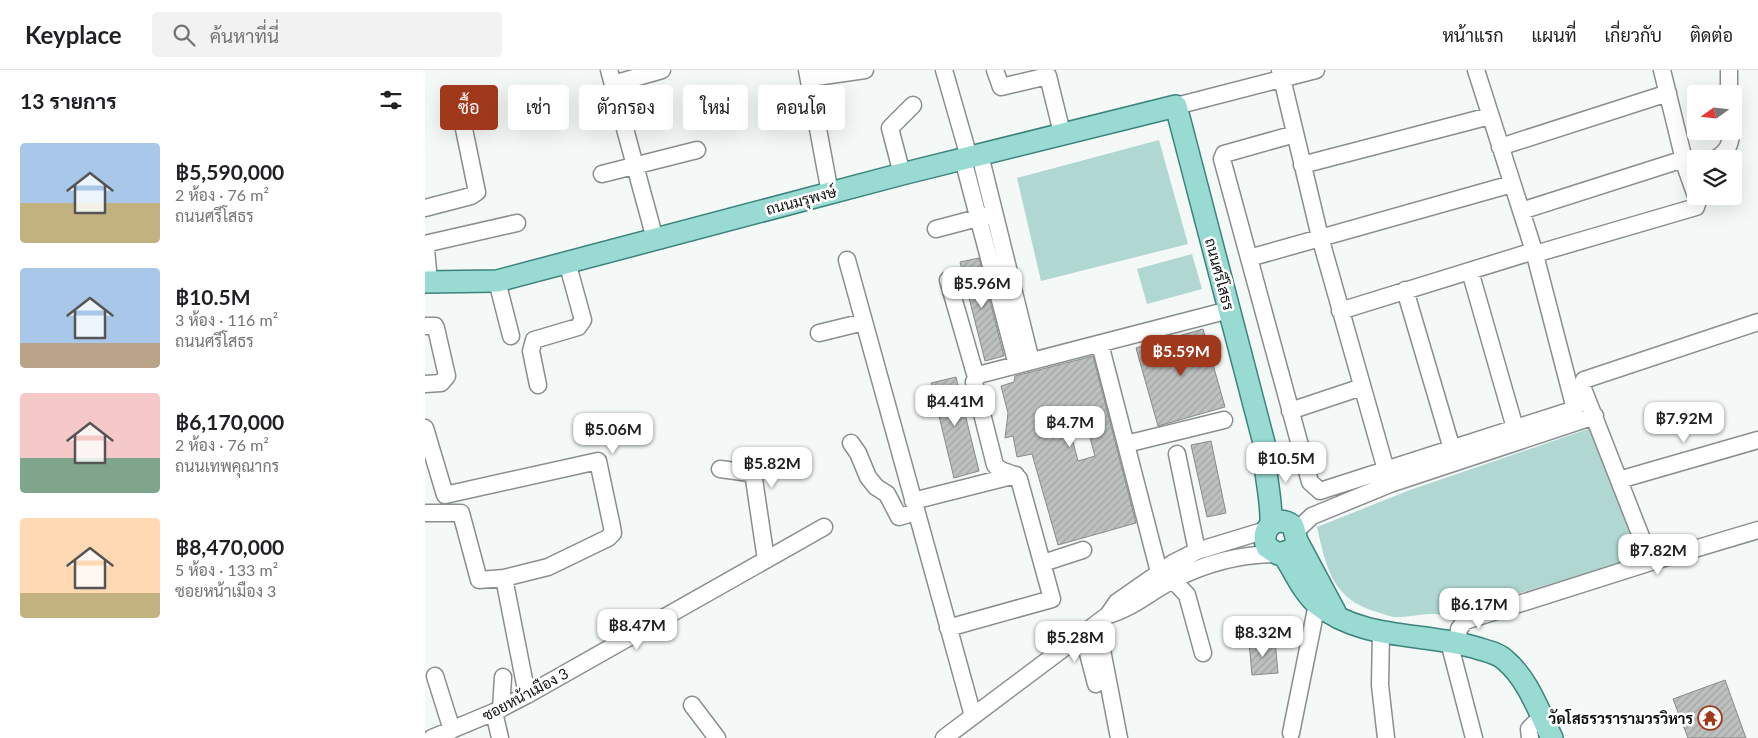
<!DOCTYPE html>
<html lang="th">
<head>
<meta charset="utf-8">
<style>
	body { margin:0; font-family:Lato,Sarabun,sans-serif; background:#f2f2f2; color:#202124; height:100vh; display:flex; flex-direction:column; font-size:19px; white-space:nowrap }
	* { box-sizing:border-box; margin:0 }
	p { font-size:16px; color:#757577 }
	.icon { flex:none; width:28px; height:28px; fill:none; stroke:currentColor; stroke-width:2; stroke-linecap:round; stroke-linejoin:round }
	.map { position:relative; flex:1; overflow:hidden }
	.panel { display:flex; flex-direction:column; background:#fff; width:425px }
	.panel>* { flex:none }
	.guide { position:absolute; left:15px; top:15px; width:475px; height:45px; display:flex; gap:10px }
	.needle { width:32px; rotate:255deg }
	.controls { position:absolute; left:1262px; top:15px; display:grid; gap:10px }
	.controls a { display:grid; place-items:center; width:55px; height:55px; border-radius:5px; background:#fff; box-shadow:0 5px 20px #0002; font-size:25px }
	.price { position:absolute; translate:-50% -42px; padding:0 11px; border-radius:10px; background:#fff; color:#222; font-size:16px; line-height:32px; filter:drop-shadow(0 1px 2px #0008) }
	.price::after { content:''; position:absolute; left:50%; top:30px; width:15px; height:11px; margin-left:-8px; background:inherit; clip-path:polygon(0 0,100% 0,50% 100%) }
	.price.selected { background:#a0391b; color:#fff }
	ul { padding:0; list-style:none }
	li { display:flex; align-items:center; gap:15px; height:125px; padding:0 20px }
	li span { display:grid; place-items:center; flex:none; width:140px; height:100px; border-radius:5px; color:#555 }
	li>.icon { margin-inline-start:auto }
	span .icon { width:60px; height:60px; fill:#fffc; stroke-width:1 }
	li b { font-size:21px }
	h2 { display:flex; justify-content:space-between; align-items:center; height:60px; padding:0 20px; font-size:21px }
	.chip { padding:0 18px; border-radius:5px; background:#fff; box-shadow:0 5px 20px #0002; font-size:18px; line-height:45px }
	.chip.selected { background:#a0391b; color:#fff }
	header { display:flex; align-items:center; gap:30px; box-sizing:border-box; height:70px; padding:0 25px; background:#fff; border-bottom:1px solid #e0e0e0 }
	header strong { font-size:24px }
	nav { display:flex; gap:28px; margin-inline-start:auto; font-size:18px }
	.search { width:350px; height:45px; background:#f2f2f2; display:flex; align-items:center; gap:12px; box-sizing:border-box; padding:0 18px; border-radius:5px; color:#757577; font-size:19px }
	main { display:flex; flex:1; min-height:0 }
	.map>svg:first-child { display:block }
	.grass { fill:#b0d7d2 }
	.building { fill:url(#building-hatch); stroke:#878b8b; fill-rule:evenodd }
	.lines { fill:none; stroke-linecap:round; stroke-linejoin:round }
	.minor-casing { stroke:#8a8e8e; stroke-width:19 }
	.major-casing { stroke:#3c837c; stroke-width:24 }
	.minor { stroke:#fff; stroke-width:16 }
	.major { stroke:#99dad3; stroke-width:21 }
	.labels { text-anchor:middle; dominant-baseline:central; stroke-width:5; stroke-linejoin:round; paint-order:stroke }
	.street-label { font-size:15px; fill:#0e1010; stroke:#fff }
	.poi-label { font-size:15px; font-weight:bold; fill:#0e1010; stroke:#fff; text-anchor:end }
</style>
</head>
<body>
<header>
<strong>Keyplace</strong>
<div class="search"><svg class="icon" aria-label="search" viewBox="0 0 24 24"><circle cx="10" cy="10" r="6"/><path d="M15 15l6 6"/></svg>ค้นหาที่นี่</div>
<nav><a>หน้าแรก</a><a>แผนที่</a><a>เกี่ยวกับ</a><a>ติดต่อ</a></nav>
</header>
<main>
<section class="panel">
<h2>13 รายการ<svg class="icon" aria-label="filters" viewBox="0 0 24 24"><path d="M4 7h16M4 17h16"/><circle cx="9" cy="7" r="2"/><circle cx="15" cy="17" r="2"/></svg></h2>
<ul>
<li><span style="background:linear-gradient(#a9c7e8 60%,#c2b280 0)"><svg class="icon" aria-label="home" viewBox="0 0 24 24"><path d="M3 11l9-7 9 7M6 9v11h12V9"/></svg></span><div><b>฿5,590,000</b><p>2 ห้อง · 76 m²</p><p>ถนนศรีโสธร</p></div></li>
<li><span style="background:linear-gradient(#a9c7e8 75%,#b9a48a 0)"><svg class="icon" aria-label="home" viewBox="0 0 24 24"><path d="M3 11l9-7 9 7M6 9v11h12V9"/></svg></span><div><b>฿10.5M</b><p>3 ห้อง · 116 m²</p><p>ถนนศรีโสธร</p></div></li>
<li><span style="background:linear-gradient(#f6c9c9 65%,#7fa58c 0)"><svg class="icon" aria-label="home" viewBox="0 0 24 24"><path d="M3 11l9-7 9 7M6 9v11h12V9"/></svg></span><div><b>฿6,170,000</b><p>2 ห้อง · 76 m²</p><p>ถนนเทพคุณากร</p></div></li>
<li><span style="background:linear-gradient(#ffd9b3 75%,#c2b280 0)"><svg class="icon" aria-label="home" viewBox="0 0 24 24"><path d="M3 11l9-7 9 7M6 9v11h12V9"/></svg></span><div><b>฿8,470,000</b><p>5 ห้อง · 133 m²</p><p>ซอยหน้าเมือง 3</p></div></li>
</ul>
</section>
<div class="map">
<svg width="1333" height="668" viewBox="0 0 1333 668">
	<defs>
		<pattern id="building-hatch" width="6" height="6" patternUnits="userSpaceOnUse" patternTransform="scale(1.25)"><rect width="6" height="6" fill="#bcc1c0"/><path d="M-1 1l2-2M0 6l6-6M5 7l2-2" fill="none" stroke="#a0a5a4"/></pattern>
	</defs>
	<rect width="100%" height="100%" fill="#f4f9f8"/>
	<path class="grass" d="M734,70L763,174L616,211L592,108Z
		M767,184L777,219L722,234L712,199Z
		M1169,357L1216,486L1020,546C1005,541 990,547 974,547C967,548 959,544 952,542C908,530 901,498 892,457L985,420Z"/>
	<path class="building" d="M554,188L579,286L560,291L535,192Z
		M778,259L800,337L733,356L711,278Z
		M668,286L711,453L633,475L607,384L592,387L588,366L580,368L583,343L576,316L589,312L590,306ZM664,364L670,386L653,391L647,368Z
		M531,307L554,401L529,408L506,313Z
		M786,371L801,443L782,447L766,375Z
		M850,570L853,603L827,605L824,572Z
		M1300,610L1321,668H1263L1248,629Z"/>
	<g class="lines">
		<g class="minor-casing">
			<path id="minor" d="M184,0L230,169
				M382,0L405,123
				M519,0L544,87
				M570,0L576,17L623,6L637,63
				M855,0L895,167L965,414
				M1237,0L1261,98L1271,126
				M1304,0V24
				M384,8L440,0
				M188,14L237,0
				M751,36L891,0
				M870,64L799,84L797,89L885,412L895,421L1150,339L1109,181L1051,0
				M1075,77L1243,23
				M555,85L606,291
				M538,89L592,295
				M1290,89C1302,82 1306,75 1306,61
				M877,95L1065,46
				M177,104L272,80
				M477,104L465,58L488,35
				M0,138L46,126L52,122L32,25
				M1096,141L1259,89
				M511,159L564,145
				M1110,184L1271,137L1273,131L1271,126
				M824,188L1087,114
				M422,190L548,646
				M1045,201L1090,358
				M523,210L551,307
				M72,211L86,266
				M4,212L1,179L4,173L92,153
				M980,220L1027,379
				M915,241L1109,181
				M0,256H10L11,258L22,306L16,313L0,314
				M394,263L439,252
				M675,274L734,502
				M113,315L106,281L109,270L153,257L158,250L142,192
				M865,341L937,317
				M0,358L20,425L173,391L187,457L188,463L183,468L123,497L79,508
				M426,373L433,383L443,407L451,417L462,424L474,447L491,442
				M701,374L799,350
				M752,384L772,481
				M295,399L325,403L329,409L341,490
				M1194,410L1333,370
				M488,431L591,405
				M0,443H36L54,510L79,508L102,625
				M871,461L887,446L965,414L1170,346
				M1226,492L1333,460
				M618,493L658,480
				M748,510L762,525L778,583
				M683,545L692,532L748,493L772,481L841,460
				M672,554L694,668
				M523,558L627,529L594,409C588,401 577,404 570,395L549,312L553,305L804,240
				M956,562L955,615L961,668
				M658,564L671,614
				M1024,572L1049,668
				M1032,573L1034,559L1040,551L1226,492L1157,316L1159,310L1333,252
				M10,606L27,660
				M267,635L292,668
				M76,639L78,607
				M69,642L75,668
				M866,663L892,534
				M7,668L69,642L102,625L399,457
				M519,668L683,545C708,538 726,521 748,510C781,493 816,484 853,484
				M1105,668L1104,659L1116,647"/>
		</g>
		<g class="major-casing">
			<path id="major" d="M0,212L72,211L477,104L751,36L839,373C838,400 847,426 846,454
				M872,471L867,480L853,484L842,477C834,459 852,443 868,456L872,471L910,542
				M858,484C869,500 877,521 892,534C937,571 1000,562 1052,578C1061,581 1073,583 1080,590C1103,609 1114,642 1127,668"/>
		</g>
		<use href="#minor" class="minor"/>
		<use href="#major" class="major"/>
	</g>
	<defs>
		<g id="temple-ring" transform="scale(1.25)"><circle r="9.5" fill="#fff" stroke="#a0391b" stroke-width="1.5"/><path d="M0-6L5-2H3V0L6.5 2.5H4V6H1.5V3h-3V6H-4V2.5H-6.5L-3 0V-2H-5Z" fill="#a0391b"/></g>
	</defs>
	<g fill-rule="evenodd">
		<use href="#temple-ring" x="1285" y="648"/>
	</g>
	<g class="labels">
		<g class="street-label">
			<text transform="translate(376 130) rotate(-15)">ถนนมรุพงษ์</text>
			<text transform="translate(795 204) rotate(75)">ถนนศรีโสธร</text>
			<text transform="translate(100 624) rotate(-28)">ซอยหน้าเมือง 3</text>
		</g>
		<g class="poi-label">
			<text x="1268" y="648">วัดโสธรวรารามวรวิหาร</text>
		</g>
	</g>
</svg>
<div class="controls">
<a><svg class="needle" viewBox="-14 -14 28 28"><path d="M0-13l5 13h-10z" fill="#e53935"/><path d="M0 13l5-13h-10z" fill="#757577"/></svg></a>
<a><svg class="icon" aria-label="layers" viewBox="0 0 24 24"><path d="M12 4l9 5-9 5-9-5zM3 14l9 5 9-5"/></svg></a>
</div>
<b class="price" style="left:557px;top:239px">฿5.96M</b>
<b class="price selected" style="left:756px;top:307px">฿5.59M</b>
<b class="price" style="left:530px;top:357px">฿4.41M</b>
<b class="price" style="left:1259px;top:374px">฿7.92M</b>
<b class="price" style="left:645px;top:378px">฿4.7M</b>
<b class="price" style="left:188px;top:385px">฿5.06M</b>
<b class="price" style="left:861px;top:414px">฿10.5M</b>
<b class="price" style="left:347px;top:419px">฿5.82M</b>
<b class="price" style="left:1233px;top:506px">฿7.82M</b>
<b class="price" style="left:1054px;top:560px">฿6.17M</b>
<b class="price" style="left:212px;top:581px">฿8.47M</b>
<b class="price" style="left:838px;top:588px">฿8.32M</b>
<b class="price" style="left:650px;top:593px">฿5.28M</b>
<div class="guide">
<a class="chip selected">ซื้อ</a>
<a class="chip">เช่า</a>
<a class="chip">ตัวกรอง</a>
<a class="chip">ใหม่</a>
<a class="chip">คอนโด</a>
</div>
</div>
</main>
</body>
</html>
